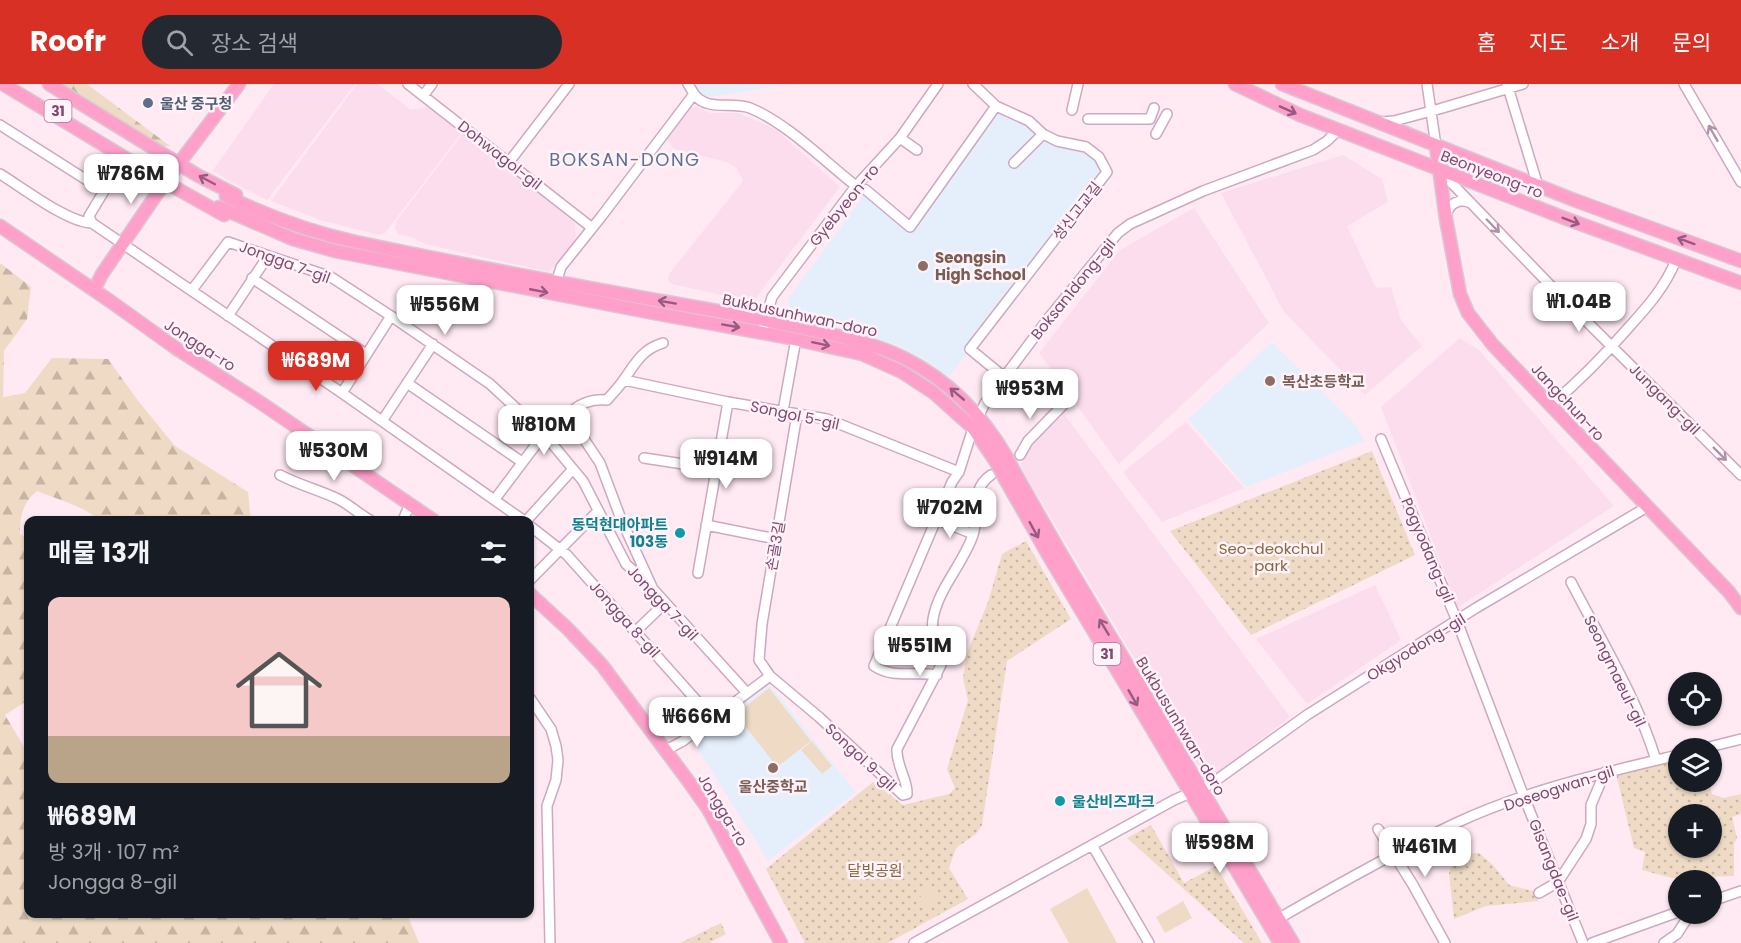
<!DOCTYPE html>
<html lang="ko">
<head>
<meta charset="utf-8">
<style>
	body { margin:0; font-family:Poppins,"Noto Sans KR",sans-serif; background:#242831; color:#f1f3f6; height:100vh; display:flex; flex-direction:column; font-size:22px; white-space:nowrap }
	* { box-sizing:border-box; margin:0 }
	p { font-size:20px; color:#9ea1a6 }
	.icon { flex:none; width:33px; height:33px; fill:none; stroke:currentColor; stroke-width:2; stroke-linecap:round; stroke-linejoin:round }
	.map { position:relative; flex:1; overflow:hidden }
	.details { position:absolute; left:24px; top:432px; width:510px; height:402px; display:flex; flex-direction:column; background:#171b24; border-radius:12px; box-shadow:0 2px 4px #0004 }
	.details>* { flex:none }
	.buttons { position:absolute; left:1668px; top:588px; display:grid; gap:12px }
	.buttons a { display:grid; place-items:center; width:54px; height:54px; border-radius:50%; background:#171b24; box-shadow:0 2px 4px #0004; font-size:30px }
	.price { position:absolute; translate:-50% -51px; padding:0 14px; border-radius:12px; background:#fff; color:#222; font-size:20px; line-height:39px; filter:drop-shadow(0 2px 3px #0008) }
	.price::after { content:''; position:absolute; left:50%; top:36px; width:18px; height:14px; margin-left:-9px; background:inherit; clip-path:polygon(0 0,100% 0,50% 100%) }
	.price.current { background:#d93025; color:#fff }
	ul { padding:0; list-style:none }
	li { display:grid; align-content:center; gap:12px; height:318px; padding:0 24px }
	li+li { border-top:2px solid #363941 }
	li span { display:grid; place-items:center; height:186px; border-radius:12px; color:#555 }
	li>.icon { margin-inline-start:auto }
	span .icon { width:108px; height:108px; fill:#fffc; stroke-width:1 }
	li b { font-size:26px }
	h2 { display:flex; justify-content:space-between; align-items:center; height:72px; padding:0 24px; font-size:26px }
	header { display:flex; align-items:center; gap:36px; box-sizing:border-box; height:84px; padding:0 30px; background:#d93025; color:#fff }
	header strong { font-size:28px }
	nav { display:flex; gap:33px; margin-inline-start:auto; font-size:21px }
	.search { width:420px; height:54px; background:#242831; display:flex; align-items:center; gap:15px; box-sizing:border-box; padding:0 21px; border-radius:33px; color:#9ea1a6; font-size:22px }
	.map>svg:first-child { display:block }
	.residential { fill:#fcdded }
	.education { fill:#e5effb }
	.green { fill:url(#green-dots); fill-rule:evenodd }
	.forest { fill:url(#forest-firs) }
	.pitch { fill:#efdbc5 }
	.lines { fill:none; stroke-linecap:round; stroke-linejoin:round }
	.minor-casing { stroke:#cea8c0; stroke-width:12 }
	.major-casing { stroke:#d8c8d4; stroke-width:15 }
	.minor { stroke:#fff; stroke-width:9 }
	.major { stroke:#ffa0cb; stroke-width:12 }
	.major-bridge-casing { stroke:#d8c8d4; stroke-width:15; stroke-linecap:butt }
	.major-bridge { stroke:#ffa0cb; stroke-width:12 }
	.oneway { stroke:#975a81 }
	.oneway2 { stroke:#b192a9 }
	.service-dot { fill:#5c6f8a; stroke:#fff2f8; stroke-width:2 }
	.education-dot { fill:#8d6e63; stroke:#fff2f8; stroke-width:2 }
	.culture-dot { fill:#0f9aa8; stroke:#fff2f8; stroke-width:2 }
	.labels { text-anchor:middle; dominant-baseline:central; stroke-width:5; stroke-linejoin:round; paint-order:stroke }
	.shield { fill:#fff2f8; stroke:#a47c98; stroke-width:1.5 }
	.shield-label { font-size:14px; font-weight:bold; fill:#7d496f }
	.service-label { font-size:15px; font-weight:bold; fill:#4e5e75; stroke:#fff2f8; text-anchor:start }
	.street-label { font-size:15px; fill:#7d496f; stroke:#fff2f8 }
	.education-label { font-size:15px; font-weight:bold; fill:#785e54; stroke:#fff2f8; text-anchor:start }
	.culture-label { font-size:15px; font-weight:bold; fill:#0d838f; stroke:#fff2f8; text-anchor:end }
	.park-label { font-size:15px; fill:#846a3f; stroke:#fff2f8 }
	.quarter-label { font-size:18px; letter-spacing:1.5px; fill:#5d7292; stroke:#fff2f8 }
</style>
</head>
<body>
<header>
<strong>Roofr</strong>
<div class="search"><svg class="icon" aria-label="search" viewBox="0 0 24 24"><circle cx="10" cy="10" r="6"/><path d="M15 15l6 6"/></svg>장소 검색</div>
<nav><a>홈</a><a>지도</a><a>소개</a><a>문의</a></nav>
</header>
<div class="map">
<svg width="1741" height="859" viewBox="0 0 1741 859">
	<defs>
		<pattern id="green-dots" width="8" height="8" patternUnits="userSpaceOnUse" patternTransform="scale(1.5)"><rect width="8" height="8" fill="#efdbc5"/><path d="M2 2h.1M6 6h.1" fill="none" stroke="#c7b4a4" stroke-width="1.8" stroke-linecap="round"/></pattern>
		<pattern id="forest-firs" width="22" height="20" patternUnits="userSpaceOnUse" patternTransform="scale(1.5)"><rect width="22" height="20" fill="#efdbc5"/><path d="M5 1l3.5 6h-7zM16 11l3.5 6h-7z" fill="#c7b4a4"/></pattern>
	</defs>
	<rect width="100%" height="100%" fill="#ffe9f3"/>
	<path class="residential" d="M274,0H355L267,116L227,96L213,86Z
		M357,0H377L411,26L427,23L463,47L385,149L379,151L320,136L271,117Z
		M697,23L711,29H739L775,45L840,103L753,218L672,200L668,196L669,190L743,97L737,84L727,78L674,65L667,55L690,24Z
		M464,48L575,139L576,153L570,164L549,188L425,160L414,154L398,150L395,144L397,136Z
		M1343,71L1382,95L1388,118L1347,142L1376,204L1391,203L1401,236L1422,262L1365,311L1284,228L1221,109Z
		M1194,124L1269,239L1119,380L1039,269L1120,166Z
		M1460,254L1479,266L1614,422L1458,523L1381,323Z
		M1064,330L1290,633L1216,690L1200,685L1020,382L1031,360Z
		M1186,338L1244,404L1162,438L1123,388Z
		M1375,501L1401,556L1307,620L1256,555Z"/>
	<path class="education" d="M695,0H793L701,14Z
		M996,24L1029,37L1043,50L1086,63L1107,88L949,293L924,275L897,261L863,250L813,239L790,229L788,215L864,111L910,148Z
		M1272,258L1354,339L1365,357L1246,403L1188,335Z
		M767,602H771L856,708L768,777L694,659Z"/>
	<path class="green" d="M1372,367L1415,471L1251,551L1170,447Z
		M1026,457L1071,535L1007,577L982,741L976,750L956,764L949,784L968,815L888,859H805L766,785L873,698L903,721L949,710L955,704L947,685L968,616L963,594L967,569L988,518L1002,470Z
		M1678,675V698H1709L1712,710L1724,714L1741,710V730L1732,733L1737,754L1734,760V792L1672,794L1642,786L1645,768L1634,764L1616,690ZM1678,730H1712V764H1678Z
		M1151,741L1184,799L1216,782L1262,859H1244L1127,754Z
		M1479,769L1493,781L1509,801L1537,808L1538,817L1486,822L1454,835L1449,789L1457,770Z
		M721,839L726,850L709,859H680Z"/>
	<path class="forest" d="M57,0H87L170,62H160Z
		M0,179L31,203L27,235L4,267L3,313L25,309L52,274L108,275L139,318L175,362L248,408L251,436H97C92,425 51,413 37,407C23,419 20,431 20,450L28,455V616L5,631L27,668L28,674V830H407L419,859H0Z"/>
	<path class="pitch" d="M769,604L811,657L777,683L736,630Z
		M812,657L832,682L822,690L801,666Z
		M928,801L939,808L927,827L916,820Z
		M1087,804L1117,859H1069L1050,825Z
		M1183,817L1192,834L1165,849L1156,833Z"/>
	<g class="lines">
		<g class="minor-casing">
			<path id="minor" d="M408,0L591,143
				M973,0L996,22L1029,37L1043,50L1057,57L1086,63L1099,73L1107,88L970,265L1004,293
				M1427,0L1436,62
				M1507,0L1538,102
				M1684,0L1741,98
				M694,10C707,28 732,17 750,24C787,39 824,77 856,102L866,106L910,143L996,22
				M423,12L432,0
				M1072,26L1078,0
				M1088,35H1150L1154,24
				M1381,38L1394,37L1439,25L1523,0
				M0,41L104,107L89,132L92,139L342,309L523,436
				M1156,50L1167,30
				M900,54L917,66
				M509,78L569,0
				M1014,79L1043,50
				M1440,87L1550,201L1741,391
				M0,90C22,103 68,139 92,139
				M1446,132C1449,119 1459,114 1471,119
				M252,194L366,270
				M556,199L561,183L601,133L694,10L688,0
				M192,206L228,158L331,193L391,232L490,300L544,350L583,397L626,480L653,505L747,609
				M228,232L268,172
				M764,242L772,213L856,102L900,54L938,0
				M624,296L728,318L827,335L959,388
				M407,299L522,378
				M342,309L391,232
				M1550,322C1579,297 1604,272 1629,243C1648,222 1665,203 1676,176
				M783,327L796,255
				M797,330L762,540L759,576L770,592L819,633L903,711L907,710C908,696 896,682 897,665L941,581C941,565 930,552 933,535C938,505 963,480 973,451C980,429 969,406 991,391
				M382,337L433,260
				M1381,355L1457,537L1524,713L1583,859
				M1020,371L1028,357L1065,319
				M644,374L716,385
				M280,391C299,401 319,406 338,415C350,421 359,430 370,436
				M495,415L544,350
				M936,435L973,450
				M403,436L410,420
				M527,436L573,385
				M706,441L776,455
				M530,442L567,471L713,635
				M698,489L728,318
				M530,496L598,427
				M1571,498C1601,556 1637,614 1656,676
				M652,503L621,435L600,379L568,331C579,319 591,315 607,316C613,309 620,302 625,294C636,278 643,265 663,259
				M636,547L664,520
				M937,591C914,587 894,595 874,582L952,398L959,388L973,344L985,319L1047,236L1118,149L1130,140L1203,107L1313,66L1327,57L1338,46
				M530,614L551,645L556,662L558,676L556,696L547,722L550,859
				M1705,664L1741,655
				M666,666L683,657L770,592
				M1378,745L1413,801L1445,859
				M1092,761L1149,859
				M1539,809L1558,798L1586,755L1591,740V721L1605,688
				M1712,817L1741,807
				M1283,832C1340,799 1397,767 1456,739C1527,706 1603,689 1678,671
				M914,859L1174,716L1211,700L1307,631L1476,524L1647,423
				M1592,859L1678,828
				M1664,859L1677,850L1690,830"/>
		</g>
		<g class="major-casing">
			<path id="major" d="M3,0L165,98L224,131
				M49,0L197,91L236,111
				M1235,0L1300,31L1567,135L1741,199
				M1282,0L1574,116L1741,177
				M1436,62L1446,135L1460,210L1468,229L1493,261L1729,508L1741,524
				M226,112C267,132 310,148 356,158C469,182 582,203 695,223C734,230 773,237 811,246C844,253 876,260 906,275C949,297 982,331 1006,372
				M219,123L293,155L335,167L648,228L780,252L862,270L902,288L934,309L973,344L996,378
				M0,142L110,217L177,265L258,317L433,436
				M94,206L102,190L165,98L239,0
				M1015,389L1060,468L1293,859
				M1005,395L1050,474L1280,859
				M530,510L568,545L602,581L689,698L708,725L781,859"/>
		</g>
		<use href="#minor" class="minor"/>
		<use href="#major" class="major"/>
		<g class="major-bridge-casing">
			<path id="major-bridge" d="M1006,372L1015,389
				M996,378L1005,395"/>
		</g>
		<use href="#major-bridge" class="major-bridge"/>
	</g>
	<defs><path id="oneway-shaft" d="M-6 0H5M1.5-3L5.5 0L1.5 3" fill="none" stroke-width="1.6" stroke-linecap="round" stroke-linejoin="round" transform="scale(1.5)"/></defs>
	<g class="oneway">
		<use href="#oneway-shaft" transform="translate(1288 26) rotate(24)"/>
		<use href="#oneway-shaft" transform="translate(207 96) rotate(-152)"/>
		<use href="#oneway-shaft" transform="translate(1571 137) rotate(21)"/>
		<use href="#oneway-shaft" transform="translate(1686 157) rotate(-160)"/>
		<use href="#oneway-shaft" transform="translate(539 207) rotate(11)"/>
		<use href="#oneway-shaft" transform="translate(667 218) rotate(-170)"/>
		<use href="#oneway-shaft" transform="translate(731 242) rotate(10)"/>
		<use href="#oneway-shaft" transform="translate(821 260) rotate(12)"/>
		<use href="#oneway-shaft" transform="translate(957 310) rotate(-140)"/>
		<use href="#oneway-shaft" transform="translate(1034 446) rotate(61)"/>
		<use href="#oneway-shaft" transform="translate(1104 543) rotate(-121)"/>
		<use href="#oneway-shaft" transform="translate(1133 614) rotate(60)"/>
	</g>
	<g class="oneway2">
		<use href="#oneway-shaft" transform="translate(1713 49) rotate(-120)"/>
		<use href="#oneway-shaft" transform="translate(1493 142) rotate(46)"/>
		<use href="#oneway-shaft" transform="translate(1720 370) rotate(45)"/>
	</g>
	<circle class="service-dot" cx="148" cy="19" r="6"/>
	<g class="education-dot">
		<circle cx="923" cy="182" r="6"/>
		<circle cx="1270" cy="297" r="6"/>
		<circle cx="773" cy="684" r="6"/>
	</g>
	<g class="culture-dot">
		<circle cx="680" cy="449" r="6"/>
		<circle cx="1060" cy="717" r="6"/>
	</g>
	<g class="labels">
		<g class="shield">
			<rect x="44.5" y="16" width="27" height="22" rx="4.5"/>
			<rect x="1093.5" y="559" width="27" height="22" rx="4.5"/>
		</g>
		<g class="shield-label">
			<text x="58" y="27">31</text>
			<text x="1107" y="570">31</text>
		</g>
		<g class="service-label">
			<text x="160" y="19">울산 중구청</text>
		</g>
		<g class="street-label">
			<text transform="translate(500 71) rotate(38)">Dohwagol-gil</text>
			<text transform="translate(1492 90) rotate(21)">Beonyeong-ro</text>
			<text transform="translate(844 121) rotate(-51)">Gyebyeon-ro</text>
			<text transform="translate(1077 127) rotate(-52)">성신고교길</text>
			<text transform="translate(285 178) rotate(20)">Jongga 7-gil</text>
			<text transform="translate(1073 205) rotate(-51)">Boksan1dong-gil</text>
			<text transform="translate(800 231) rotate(12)">Bukbusunhwan-doro</text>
			<text transform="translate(200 261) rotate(33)">Jongga-ro</text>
			<text transform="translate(1665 315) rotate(45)">Jungang-gil</text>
			<text transform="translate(1568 318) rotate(47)">Jangchun-ro</text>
			<text transform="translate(795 331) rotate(12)">Songol 5-gil</text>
			<text transform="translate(775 462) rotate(-80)">손골3길</text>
			<text transform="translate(1428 466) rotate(67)">Pogyodang-gil</text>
			<text transform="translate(663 519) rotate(47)">Jongga 7-gil</text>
			<text transform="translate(625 535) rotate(48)">Jongga 8-gil</text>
			<text transform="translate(1416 563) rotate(-32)">Okgyodong-gil</text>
			<text transform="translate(1615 587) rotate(64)">Seongmaeul-gil</text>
			<text transform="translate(1181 642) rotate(59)">Bukbusunhwan-doro</text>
			<text transform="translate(861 673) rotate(43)">Songol 9-gil</text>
			<text transform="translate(1559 704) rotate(-18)">Doseogwan-gil</text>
			<text transform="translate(723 726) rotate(59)">Jongga-ro</text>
			<text transform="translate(1554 786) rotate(68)">Gisangdae-gil</text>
		</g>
		<g class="education-label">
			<text x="935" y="173">Seongsin<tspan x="935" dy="17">High School</tspan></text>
			<text x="1282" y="297">복산초등학교</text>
			<text x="773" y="702" text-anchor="middle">울산중학교</text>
		</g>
		<g class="culture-label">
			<text x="668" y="440">동덕현대아파트<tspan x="668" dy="17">103동</tspan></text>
			<text x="1072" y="717" text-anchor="start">울산비즈파크</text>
		</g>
		<g class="park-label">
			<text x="1271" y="464">Seo-deokchul<tspan x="1271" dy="17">park</tspan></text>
			<text x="875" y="786">달빛공원</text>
		</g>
		<g class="quarter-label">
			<text x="625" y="75">BOKSAN-DONG</text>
		</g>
	</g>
</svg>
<div class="buttons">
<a><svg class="icon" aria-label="locate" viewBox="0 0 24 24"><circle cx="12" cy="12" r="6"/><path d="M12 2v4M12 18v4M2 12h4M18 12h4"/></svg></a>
<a><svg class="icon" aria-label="layers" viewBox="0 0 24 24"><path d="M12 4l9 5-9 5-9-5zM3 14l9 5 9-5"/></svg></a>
<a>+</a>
<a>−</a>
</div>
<b class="price" style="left:131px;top:121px">₩786M</b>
<b class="price" style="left:1579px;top:249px">₩1.04B</b>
<b class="price" style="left:445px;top:252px">₩556M</b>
<b class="price current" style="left:316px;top:308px">₩689M</b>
<b class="price" style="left:1030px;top:336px">₩953M</b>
<b class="price" style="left:544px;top:372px">₩810M</b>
<b class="price" style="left:334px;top:398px">₩530M</b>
<b class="price" style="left:726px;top:406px">₩914M</b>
<b class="price" style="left:950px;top:455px">₩702M</b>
<b class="price" style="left:920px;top:593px">₩551M</b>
<b class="price" style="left:697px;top:664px">₩666M</b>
<b class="price" style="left:1220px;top:790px">₩598M</b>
<b class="price" style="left:1425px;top:794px">₩461M</b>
<section class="details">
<h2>매물 13개<svg class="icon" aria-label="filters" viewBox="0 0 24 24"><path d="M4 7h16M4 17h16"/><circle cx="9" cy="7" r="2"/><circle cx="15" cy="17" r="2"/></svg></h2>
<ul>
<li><span style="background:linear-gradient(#f6c9c9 75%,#b9a48a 0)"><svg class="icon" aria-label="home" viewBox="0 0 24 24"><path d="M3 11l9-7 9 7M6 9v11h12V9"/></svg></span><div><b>₩689M</b><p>방 3개 · 107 m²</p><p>Jongga 8-gil</p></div></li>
</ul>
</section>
</div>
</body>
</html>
